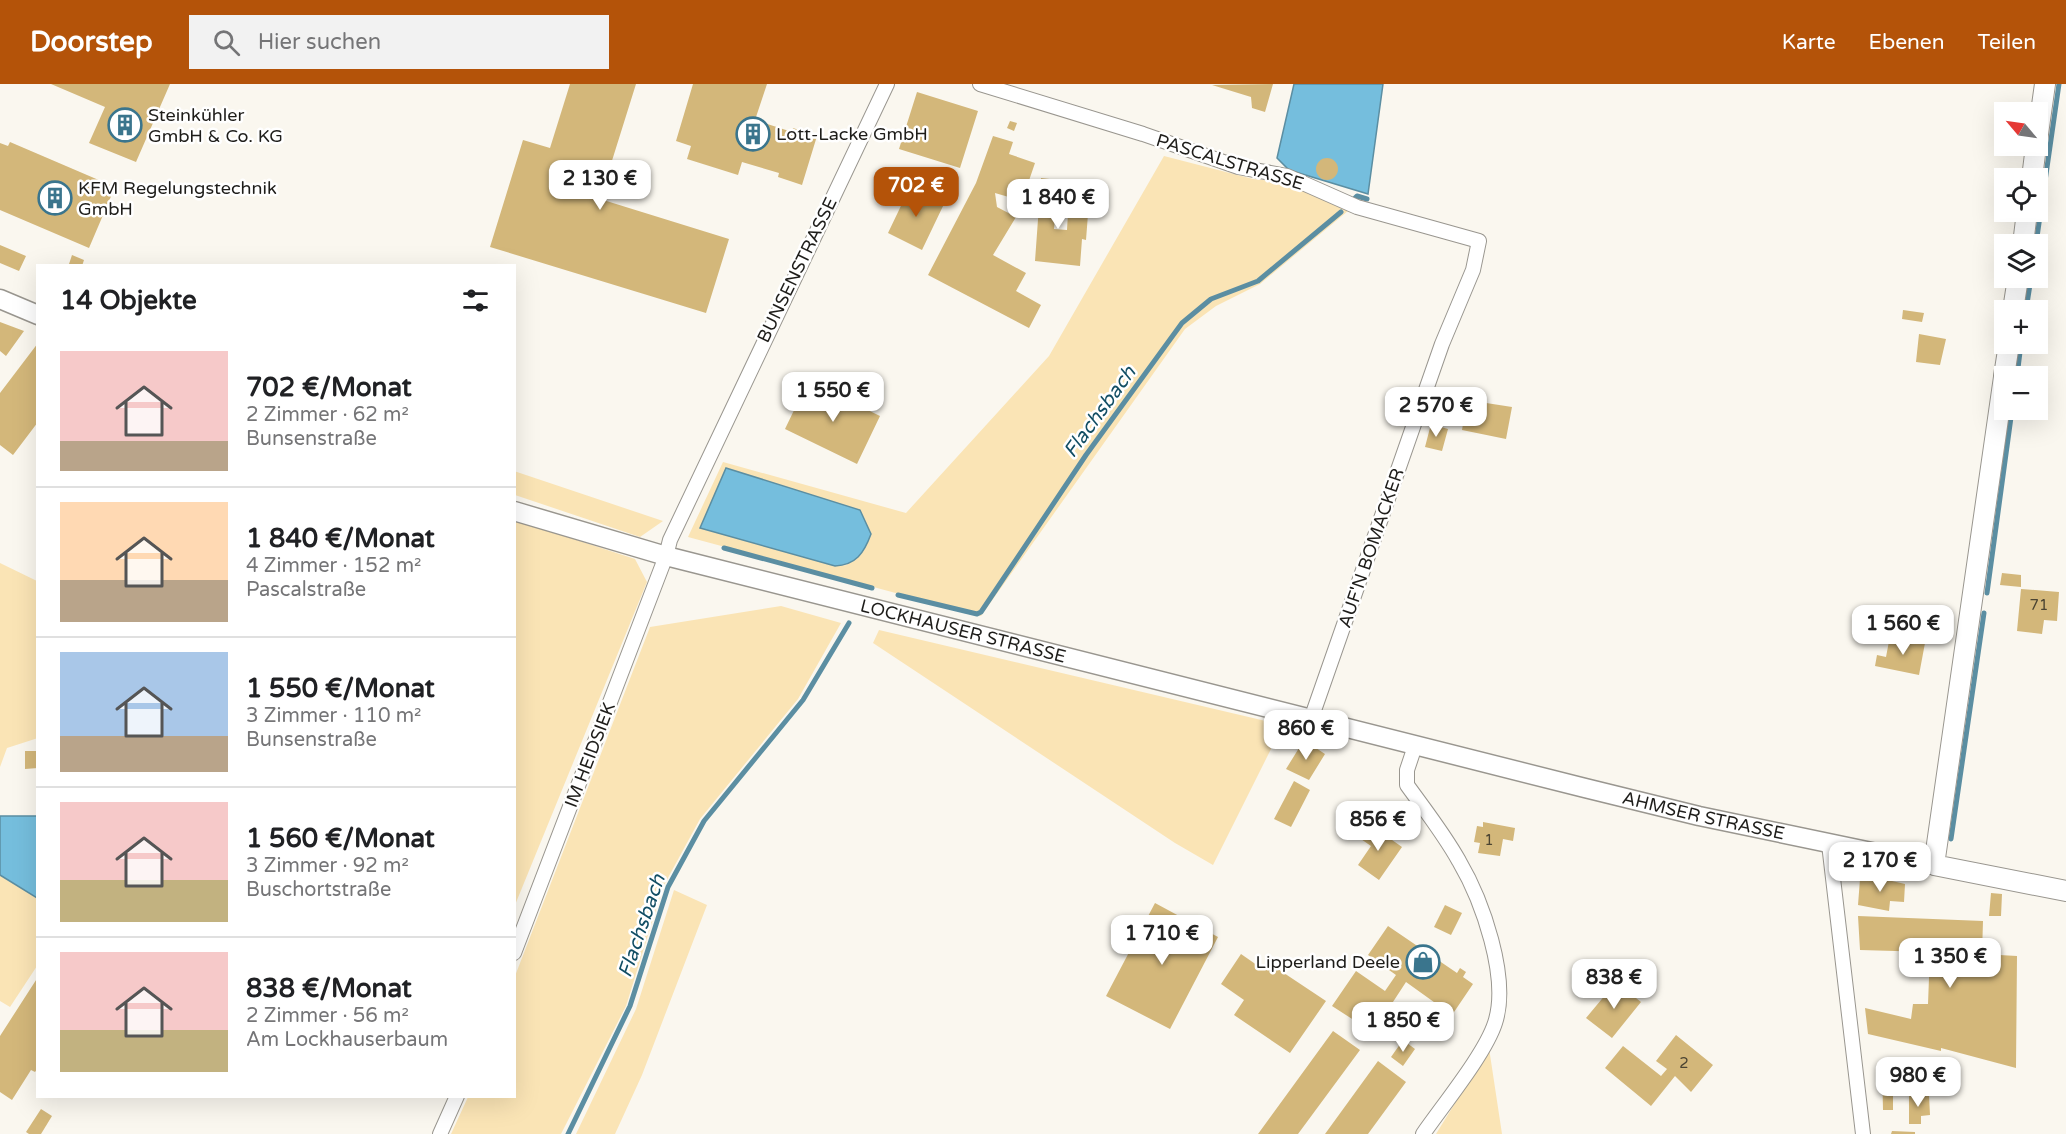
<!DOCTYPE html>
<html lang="de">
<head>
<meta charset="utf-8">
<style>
	body { margin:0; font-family:"Varela Round",sans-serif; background:#f2f2f2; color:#202124; height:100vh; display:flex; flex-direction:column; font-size:22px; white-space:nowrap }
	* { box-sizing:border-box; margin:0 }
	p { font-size:20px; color:#757577 }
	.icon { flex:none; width:33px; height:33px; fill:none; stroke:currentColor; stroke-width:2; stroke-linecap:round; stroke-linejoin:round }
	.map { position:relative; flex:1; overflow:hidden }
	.side { position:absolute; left:36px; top:180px; width:480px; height:834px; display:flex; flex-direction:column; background:#fff; border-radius:0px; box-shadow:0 6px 24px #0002 }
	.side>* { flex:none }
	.needle { width:39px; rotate:299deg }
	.fabs { position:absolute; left:1994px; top:18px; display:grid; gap:12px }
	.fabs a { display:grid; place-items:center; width:54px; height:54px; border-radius:0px; background:#fff; box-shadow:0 6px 24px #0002; font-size:30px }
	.price { position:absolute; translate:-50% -51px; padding:0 14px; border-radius:12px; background:#fff; color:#222; font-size:20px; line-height:39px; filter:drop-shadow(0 2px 3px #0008) }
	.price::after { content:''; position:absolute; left:50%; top:36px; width:18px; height:14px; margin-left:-9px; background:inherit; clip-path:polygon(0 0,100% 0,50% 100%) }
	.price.on { background:#b45309; color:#fff }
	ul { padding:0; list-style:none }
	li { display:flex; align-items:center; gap:18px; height:150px; padding:0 24px }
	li+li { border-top:2px solid #e0e0e0 }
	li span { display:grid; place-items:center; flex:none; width:168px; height:120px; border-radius:0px; color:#555 }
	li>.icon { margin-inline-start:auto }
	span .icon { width:72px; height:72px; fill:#fffc; stroke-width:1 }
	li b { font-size:26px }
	h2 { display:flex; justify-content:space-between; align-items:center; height:72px; padding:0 24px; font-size:26px }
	header { display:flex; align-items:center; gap:36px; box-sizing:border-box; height:84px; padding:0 30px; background:#b45309; color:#fff }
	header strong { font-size:28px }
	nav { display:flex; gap:33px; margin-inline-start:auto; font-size:21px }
	.search { width:420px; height:54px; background:#f2f2f2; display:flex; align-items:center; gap:15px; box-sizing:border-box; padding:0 21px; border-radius:0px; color:#757577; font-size:22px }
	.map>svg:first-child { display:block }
	.green { fill:#fae4b5; fill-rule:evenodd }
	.water { fill:#75bedd; stroke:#5b8ea2; stroke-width:1.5 }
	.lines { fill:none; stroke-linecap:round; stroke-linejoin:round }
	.stream { stroke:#5b8ea2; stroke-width:5 }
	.building { fill:#d3b77a }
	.minor-casing { stroke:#99968f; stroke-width:16 }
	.tertiary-casing { stroke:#99968f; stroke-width:21 }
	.secondary-casing { stroke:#99968f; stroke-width:22 }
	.minor { stroke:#fff; stroke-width:14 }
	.tertiary { stroke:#fff; stroke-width:18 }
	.secondary { stroke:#fff; stroke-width:20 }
	.labels { text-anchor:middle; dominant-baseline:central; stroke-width:5; stroke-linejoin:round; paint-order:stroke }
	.number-label { font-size:15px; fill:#4b4432 }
	.poi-label { font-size:18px; fill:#1e1d1a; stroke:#fff; text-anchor:start }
	.street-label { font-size:18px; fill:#1e1d1a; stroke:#fff }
	.water-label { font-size:20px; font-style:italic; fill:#124e64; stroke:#fff }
</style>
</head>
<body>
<header>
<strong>Doorstep</strong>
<div class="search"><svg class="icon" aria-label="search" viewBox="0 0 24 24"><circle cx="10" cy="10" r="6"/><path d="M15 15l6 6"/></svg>Hier suchen</div>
<nav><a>Karte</a><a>Ebenen</a><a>Teilen</a></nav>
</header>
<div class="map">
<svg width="2066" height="1050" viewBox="0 0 2066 1050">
	<rect width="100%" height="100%" fill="#faf7ef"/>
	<path class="green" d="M1164,72L1253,95L1289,99L1348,127L1260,200L1216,222L1185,245L981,532L688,453L723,378L906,429L1049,272ZM700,443L848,481L835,482Z
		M514,387L663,437L640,453L515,411Z
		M515,436L635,475L647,498L515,821Z
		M0,479L37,497L38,654L7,664L0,683Z
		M781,522L841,539L798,615L700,735L663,803L626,922L561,1050H451L468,1013L514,1012L515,892L650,543Z
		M879,546L1283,641L1213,781L1175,759L873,559Z
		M0,791L37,814V882L10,923L0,917Z
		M674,806L707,821L642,991L615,1050H576L636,925Z
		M1489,964L1502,1050H1436Z"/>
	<path class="water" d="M1294,0H1383L1368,110L1289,86L1277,74Z
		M726,384L860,426L871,450C864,469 856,481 835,482L700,444Z
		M0,732H37V814L0,791Z"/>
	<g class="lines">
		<path class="stream" d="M1355,114L1357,112L1367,115
			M2036,160L2059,0
			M2026,226L2031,194
			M2017,292L2021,260
			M724,464L872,504
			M1987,509L2012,326
			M898,511L977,530L981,528L1086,371L1182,239L1211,215L1258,197L1341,128
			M1951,755L1984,529
			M568,1050L630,922L668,803L704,737L803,616L849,539"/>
	</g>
	<path class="building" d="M51,0H170L136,78L89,59L105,23Z
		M570,0H636L600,115L729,155L706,229L490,163L523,56L550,64Z
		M693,0H767L755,36L792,48L793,44L817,52L802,101L778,93L779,89L742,78L738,91L687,75L691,62L676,57Z
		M1273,0L1265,28L1252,24L1251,13L1212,1Z
		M917,8L978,27L960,84L899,65Z
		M1010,37L1017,39L1014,47L1007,44Z
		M993,52L1013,58L1009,70L1035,79L1022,117L995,109L997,123L1016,133L993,171L1026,189L1016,207L1041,221L1029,244L928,191L976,99Z
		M10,58L115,103L89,164L0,126V59L8,62Z
		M1316 85a11 11 0 1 1 22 0a11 11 0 1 1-22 0Z
		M1041,94L1058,96L1054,145L1067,146L1068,129L1088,130L1086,156L1082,155L1080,182L1035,177Z
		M910,103L944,120L922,166L888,149Z
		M0,161L26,172L19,187L0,179Z
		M72,171L84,176L82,182L69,180Z
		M1903,226L1924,229L1922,238L1902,235Z
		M0,238L24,247L6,272L0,267Z
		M1919,250L1946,255L1940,281L1916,278Z
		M38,259V338L13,371L0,361V309Z
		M808,297L880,332L857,380L785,345Z
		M1467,316L1512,323L1506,355L1462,346Z
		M1431,340L1448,345L1442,367L1425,363Z
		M2002,489L2021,491V503L2000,501Z
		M2021,505L2059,508L2057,537L2044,536L2042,550L2017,547Z
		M1855,535L1868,538L1865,553L1852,550Z
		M1890,552L1925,559L1919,591L1875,582L1877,571L1886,573Z
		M1304,656L1325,670L1309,696L1286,685Z
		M25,667H38V684L25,685Z
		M1294,697L1310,706L1291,743L1274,735Z
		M1483,738L1515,744L1513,757L1503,755L1500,772L1478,769L1480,759L1474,758L1477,742L1483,743Z
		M1368,739L1402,763L1379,796L1358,781L1371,762L1358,753Z
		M1879,794L1905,800L1904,818L1890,817L1889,827L1858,821L1860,795L1878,797Z
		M1991,809L2002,810L2001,832H1989Z
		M1155,819L1218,853L1170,945L1106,912Z
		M1445,821L1462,829L1451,851L1434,843Z
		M1858,832L1983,837L1982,870L2017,872L2016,984L1941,964V967L1868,950L1865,924L1911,935L1913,920H1928L1930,868L1860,866Z
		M1388,842L1457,889L1460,884L1466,888L1463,893L1473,900L1452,931L1406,898L1378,941L1368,934L1363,942L1332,922L1356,887L1385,907L1396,891L1368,871Z
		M1241,870L1264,886L1269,879L1326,917L1290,969L1234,931L1244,916L1221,900Z
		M38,893V984L35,988L31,986L12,1016L0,1008V952Z
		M1616,898L1641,918L1612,954L1586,934Z
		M1333,947L1360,966L1298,1050H1258Z
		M1676,951L1713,981L1691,1008L1675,992L1651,1022L1605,984L1623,962L1661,992L1667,985L1656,977Z
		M1403,956L1415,965L1403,982L1391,973Z
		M1378,977L1406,998L1368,1050H1325Z
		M1908,980V1011L1893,1012V1026H1883L1882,981Z
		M1909,1011H1929L1930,1031L1921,1032V1040H1909Z
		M41,1025L52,1032L41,1050H29L26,1048Z
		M1892,1047L1915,1048V1050H1891Z"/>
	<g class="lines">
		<g class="minor-casing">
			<path id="minor" d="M980,0L1143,50L1238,83L1287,92L1357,123L1479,157L1473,186L1442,260L1311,635
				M1415,662L1407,686V701C1425,726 1444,750 1459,777C1482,816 1510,894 1495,939C1485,970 1443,1021 1423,1050
				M1829,760L1863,1050
				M514,869L666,472L670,456L887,0
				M440,1050L457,1012"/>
		</g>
		<g class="tertiary-casing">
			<g id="tertiary">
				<path d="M0,215L38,231"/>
				<path id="s1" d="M514,427L666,472L1585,704L1699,732L1934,781"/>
			</g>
		</g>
		<g class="secondary-casing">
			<path id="secondary" d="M2037,57L2045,0
				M2032,94L2036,62
				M2023,160L2027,128
				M2013,226L2018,194
				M2004,292L2009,260
				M2004,293L1934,781L2066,807"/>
		</g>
		<use href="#minor" class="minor"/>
		<use href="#tertiary" class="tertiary"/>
		<use href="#secondary" class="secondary"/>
	</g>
	<defs>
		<g id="building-ring" transform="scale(1.725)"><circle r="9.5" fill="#fff" stroke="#3a758d" stroke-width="1.5"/><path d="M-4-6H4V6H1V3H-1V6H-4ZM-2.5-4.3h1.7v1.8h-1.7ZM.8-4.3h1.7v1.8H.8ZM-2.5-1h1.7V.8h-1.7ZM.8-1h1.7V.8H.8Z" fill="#3a758d"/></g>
		<g id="shop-ring" transform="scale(1.725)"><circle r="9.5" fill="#fff" stroke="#3a758d" stroke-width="1.5"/><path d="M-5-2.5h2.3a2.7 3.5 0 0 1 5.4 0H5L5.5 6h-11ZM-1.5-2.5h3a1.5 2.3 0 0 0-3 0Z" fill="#3a758d"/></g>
	</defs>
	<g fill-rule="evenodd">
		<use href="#building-ring" x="125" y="41"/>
		<use href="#building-ring" x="753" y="50"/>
		<use href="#building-ring" x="55" y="114"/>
		<use href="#shop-ring" x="1423" y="878"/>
	</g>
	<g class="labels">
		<g class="number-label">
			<text x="2039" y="521">71</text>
			<text x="1489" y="756">1</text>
			<text x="1684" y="979">2</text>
		</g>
		<g class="poi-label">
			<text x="148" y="31">Steinkühler<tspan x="148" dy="21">GmbH &amp; Co. KG</tspan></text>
			<text x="776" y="50">Lott-Lacke GmbH</text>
			<text x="78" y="104">KFM Regelungstechnik<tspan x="78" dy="21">GmbH</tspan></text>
			<text x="1400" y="878" text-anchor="end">Lipperland Deele</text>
		</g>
		<g class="street-label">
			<text transform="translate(1230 78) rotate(17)">PASCALSTRASSE</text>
			<text transform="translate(797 186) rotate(-64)">BUNSENSTRASSE</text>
			<text transform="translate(1371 464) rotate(-71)">AUF'N BOMACKER</text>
			<text stroke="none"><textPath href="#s1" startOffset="465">LOCKHAUSER STRASSE</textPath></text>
			<text transform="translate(590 671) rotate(-69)">IM HEIDSIEK</text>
			<text stroke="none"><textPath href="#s1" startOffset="1228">AHMSER STRASSE</textPath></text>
		</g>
		<g class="water-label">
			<text transform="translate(1100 328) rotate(-54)">Flachsbach</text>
			<text transform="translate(642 842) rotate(-71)">Flachsbach</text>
		</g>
	</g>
</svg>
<div class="fabs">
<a><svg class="needle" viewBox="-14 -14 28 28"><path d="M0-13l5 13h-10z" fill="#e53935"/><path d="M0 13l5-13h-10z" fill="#757577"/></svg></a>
<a><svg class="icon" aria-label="locate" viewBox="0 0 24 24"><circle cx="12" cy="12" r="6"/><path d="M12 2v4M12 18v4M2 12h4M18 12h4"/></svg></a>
<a><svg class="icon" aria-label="layers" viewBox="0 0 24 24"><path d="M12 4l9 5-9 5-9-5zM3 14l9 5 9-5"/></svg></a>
<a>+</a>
<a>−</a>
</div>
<b class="price" style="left:600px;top:127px">2 130 €</b>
<b class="price on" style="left:916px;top:134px">702 €</b>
<b class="price" style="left:1058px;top:146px">1 840 €</b>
<b class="price" style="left:833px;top:339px">1 550 €</b>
<b class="price" style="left:1436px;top:354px">2 570 €</b>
<b class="price" style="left:1903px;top:572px">1 560 €</b>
<b class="price" style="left:1306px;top:677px">860 €</b>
<b class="price" style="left:1378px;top:768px">856 €</b>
<b class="price" style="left:1880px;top:809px">2 170 €</b>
<b class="price" style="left:1162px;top:882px">1 710 €</b>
<b class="price" style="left:1950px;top:905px">1 350 €</b>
<b class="price" style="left:1614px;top:926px">838 €</b>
<b class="price" style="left:1403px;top:969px">1 850 €</b>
<b class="price" style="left:1918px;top:1024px">980 €</b>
<section class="side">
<h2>14 Objekte<svg class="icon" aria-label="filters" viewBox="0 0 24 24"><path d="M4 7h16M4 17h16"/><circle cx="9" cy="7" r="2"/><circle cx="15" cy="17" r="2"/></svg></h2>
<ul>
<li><span style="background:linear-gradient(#f6c9c9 75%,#b9a48a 0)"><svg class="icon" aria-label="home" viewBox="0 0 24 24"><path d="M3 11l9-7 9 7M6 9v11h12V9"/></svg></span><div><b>702 €/Monat</b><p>2 Zimmer · 62 m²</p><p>Bunsenstraße</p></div></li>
<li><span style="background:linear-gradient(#ffd9b3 65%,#b9a48a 0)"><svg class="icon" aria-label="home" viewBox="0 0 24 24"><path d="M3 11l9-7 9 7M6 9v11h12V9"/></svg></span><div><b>1 840 €/Monat</b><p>4 Zimmer · 152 m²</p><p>Pascalstraße</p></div></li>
<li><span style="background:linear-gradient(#a9c7e8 70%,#b9a48a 0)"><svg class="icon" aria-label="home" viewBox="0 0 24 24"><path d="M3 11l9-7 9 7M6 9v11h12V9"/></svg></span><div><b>1 550 €/Monat</b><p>3 Zimmer · 110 m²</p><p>Bunsenstraße</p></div></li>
<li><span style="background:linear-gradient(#f6c9c9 65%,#c2b280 0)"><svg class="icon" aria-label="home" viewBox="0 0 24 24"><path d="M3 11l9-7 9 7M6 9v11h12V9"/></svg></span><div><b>1 560 €/Monat</b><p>3 Zimmer · 92 m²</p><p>Buschortstraße</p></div></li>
<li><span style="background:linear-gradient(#f6c9c9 65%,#c2b280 0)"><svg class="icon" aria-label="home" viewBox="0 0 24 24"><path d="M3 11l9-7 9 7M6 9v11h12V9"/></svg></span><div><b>838 €/Monat</b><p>2 Zimmer · 56 m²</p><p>Am Lockhauserbaum</p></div></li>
</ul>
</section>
</div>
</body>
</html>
